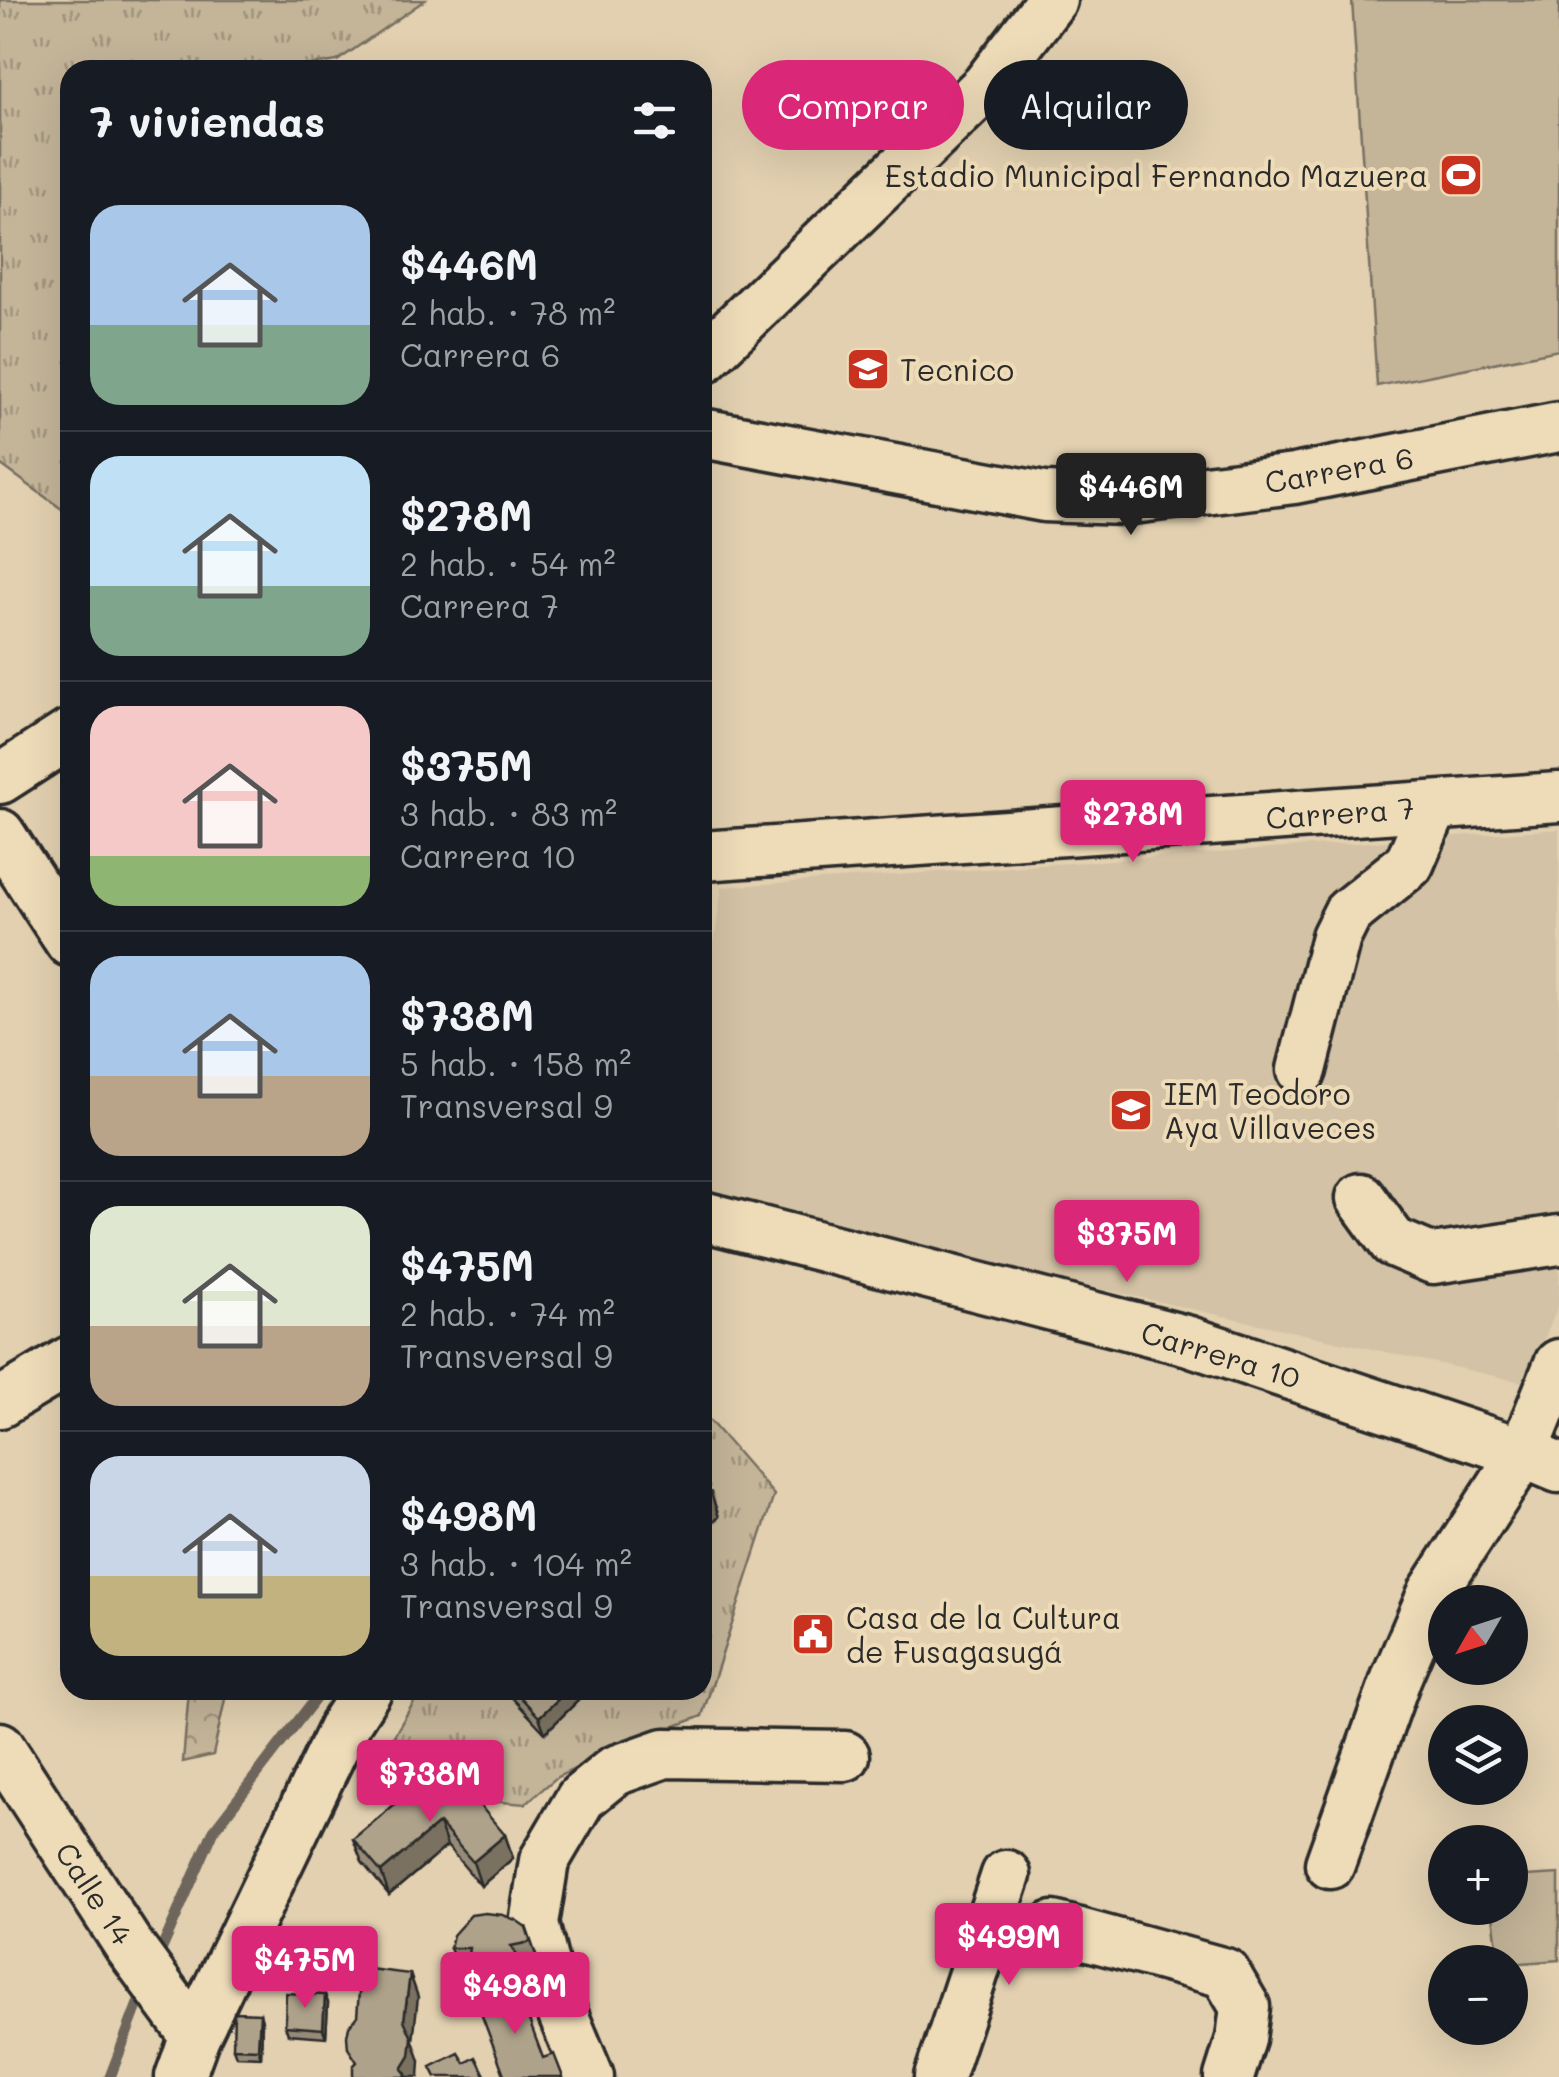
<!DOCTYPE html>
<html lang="es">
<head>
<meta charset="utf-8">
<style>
	body { margin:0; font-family:Mali,sans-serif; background:#242831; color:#f1f3f6; height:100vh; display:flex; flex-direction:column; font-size:38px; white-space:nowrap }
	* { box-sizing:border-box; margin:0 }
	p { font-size:32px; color:#9ea1a6 }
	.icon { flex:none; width:55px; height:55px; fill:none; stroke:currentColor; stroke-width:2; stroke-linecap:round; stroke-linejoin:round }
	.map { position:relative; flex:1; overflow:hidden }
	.panel { position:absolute; left:60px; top:60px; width:652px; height:1640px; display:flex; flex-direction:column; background:#171b24; border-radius:30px; box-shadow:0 10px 40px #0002 }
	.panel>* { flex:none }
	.guide { position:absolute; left:742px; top:60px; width:665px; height:90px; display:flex; gap:20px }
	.needle { width:65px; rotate:231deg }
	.controls { position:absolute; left:1428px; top:1585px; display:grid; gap:20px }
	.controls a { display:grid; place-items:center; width:100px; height:100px; border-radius:50%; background:#171b24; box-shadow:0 10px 40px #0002; font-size:50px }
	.price { position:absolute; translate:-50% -85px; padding:0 22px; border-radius:10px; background:#db2777; color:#fff; font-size:32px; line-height:65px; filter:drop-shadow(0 2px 5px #0008) }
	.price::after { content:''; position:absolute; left:50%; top:60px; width:30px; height:22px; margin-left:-15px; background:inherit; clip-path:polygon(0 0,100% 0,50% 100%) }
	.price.on { background:#222; color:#fff }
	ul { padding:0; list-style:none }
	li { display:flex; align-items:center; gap:30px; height:250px; padding:0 30px }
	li+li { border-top:2px solid #363941 }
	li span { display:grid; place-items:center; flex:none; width:280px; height:200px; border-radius:30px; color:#555 }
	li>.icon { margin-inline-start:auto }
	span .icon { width:120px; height:120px; fill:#fffc; stroke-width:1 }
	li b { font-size:42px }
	h2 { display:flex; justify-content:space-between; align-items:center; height:120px; padding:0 30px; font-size:42px }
	.tag { padding:0 35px; border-radius:45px; background:#171b24; box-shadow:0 10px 40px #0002; font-size:35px; line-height:90px }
	.tag.on { background:#db2777; color:#fff }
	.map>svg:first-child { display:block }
	.built { fill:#d3c2a5 }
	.grass { fill:url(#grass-tufts); stroke:#787062; stroke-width:2.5 }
	.forest { fill:url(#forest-crowns); stroke:#787062; stroke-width:2.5 }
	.pitch { fill:#c4b599; stroke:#787062; stroke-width:2.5 }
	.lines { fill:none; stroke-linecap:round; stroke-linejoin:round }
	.stream { stroke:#6e665b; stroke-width:11 }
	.minor-casing { stroke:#2b2b2b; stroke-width:55 }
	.minor { stroke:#eedbb8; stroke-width:48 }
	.wall { fill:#968b78; stroke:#2b2b2b; stroke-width:2.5 }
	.shaded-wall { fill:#7a7161; stroke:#2b2b2b; stroke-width:2.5 }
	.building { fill:#afa28b; stroke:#2b2b2b; stroke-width:2.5 }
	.labels { text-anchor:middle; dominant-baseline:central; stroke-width:8; stroke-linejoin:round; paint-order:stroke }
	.poi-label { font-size:30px; fill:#2b2b2b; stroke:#eedbb8; text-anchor:start }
	.street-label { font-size:30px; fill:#2b2b2b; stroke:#eedbb8 }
</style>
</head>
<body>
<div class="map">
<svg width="1559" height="2077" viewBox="0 0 1559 2077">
	<defs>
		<pattern id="grass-tufts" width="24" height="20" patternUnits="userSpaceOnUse" patternTransform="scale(2.5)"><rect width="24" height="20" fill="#c4b599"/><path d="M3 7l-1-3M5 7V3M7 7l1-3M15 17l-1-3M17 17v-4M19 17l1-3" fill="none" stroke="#9f937d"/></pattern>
		<pattern id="forest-crowns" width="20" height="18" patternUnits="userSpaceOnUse" patternTransform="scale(2.5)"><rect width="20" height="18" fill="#c4b599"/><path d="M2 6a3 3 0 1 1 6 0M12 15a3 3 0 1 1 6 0" fill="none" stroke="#9f937d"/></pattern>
	</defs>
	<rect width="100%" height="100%" fill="#e2d0b0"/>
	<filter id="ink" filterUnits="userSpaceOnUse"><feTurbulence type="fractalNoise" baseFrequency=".01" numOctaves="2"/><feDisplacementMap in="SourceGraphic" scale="20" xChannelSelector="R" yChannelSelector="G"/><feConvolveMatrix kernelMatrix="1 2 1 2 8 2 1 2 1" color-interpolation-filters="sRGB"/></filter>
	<g filter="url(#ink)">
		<path class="built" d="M1559,829V1304L1526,1383L703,1201V1019L722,887Z"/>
		<path class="grass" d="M0,0H425L337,61L279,70H70V515L0,464Z
			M703,1413L774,1495L702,1716L631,1743L557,1777L525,1804L362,1790L421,1690H702Z"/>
		<path class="forest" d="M189,1690H227L213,1755L183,1762Z"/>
		<path class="pitch" d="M1352,0H1559V350L1377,386Z
			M1559,1874V1960L1510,1964V1962H1499L1492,1908H1510V1877Z"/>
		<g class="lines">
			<path class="stream" d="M156,1962L214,1830L322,1690
				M110,2077L144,1988"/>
			<g class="minor-casing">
				<path id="minor" d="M702,360L986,86L1052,0
					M702,433L1044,497L1124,500L1294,479L1559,427
					M0,779L70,734
					M0,834L70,942
					M702,856L1559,797
					M1302,1070L1336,937L1348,913L1409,864L1434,806
					M1361,1198L1393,1242L1433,1259L1559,1240
					M702,1216L1189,1341L1523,1453L1559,1468
					M0,1403L70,1361
					M0,1747L129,1946L195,2036
					M1330,1864L1397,1676L1433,1592L1523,1453L1559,1364
					M1053,1926L1225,1973L1245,2007L1241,2039L1229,2077
					M180,2077L195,2036L345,1724L367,1690
					M589,2077L547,1976L534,1924L544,1861L581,1798L614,1771L665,1753L845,1756
					M939,2077L1006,1875"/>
			</g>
			<use href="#minor" class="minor"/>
		</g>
		<path class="wall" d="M505,1690H588V1691L545,1733Z
			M419,1807L505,1835L513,1858L481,1886L447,1846L389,1895L362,1862L353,1839Z
			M526,1927L537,1958L519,1962L523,1972L520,1984L517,1987L505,2077L492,1994L478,1987L468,1964H456L450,1948Z
			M325,1995L328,2003L326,2037L288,2034L285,2026Z
			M260,2013L262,2021L261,2057L236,2056L233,2048Z"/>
		<path class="shaded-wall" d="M711,1493L719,1517L702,1533V1502Z
			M568,1690H588V1691L545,1733L539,1717Z
			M439,1823L447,1846L389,1895L381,1872Z
			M505,1835L513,1858L481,1886L473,1862Z
			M517,1956L523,1972L520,1984L515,1989L509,1973Z
			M410,1974L418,1997L413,2041L420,2061L419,2077H405L402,2069L404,2020Z
			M325,1995L328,2003L326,2037L323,2029Z
			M260,2013L262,2021L261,2057L258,2049Z"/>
		<path class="building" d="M702,1485L711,1493L702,1502Z
			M514,1690H568L539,1717Z
			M455,1776L505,1835L473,1862L439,1823L381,1872L353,1839L408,1793L419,1807Z
			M485,1913L503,1915L516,1920L526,1927L531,1942L511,1946L517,1956L514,1968L509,1973L497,1979L484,1978L473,1971L467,1961L469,1948H450L453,1935L471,1915Z
			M361,1968L410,1974L404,2020L412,2038L410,2056L402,2069L406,2074V2077H353V2066L357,2062L348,2048L347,2036L349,2026L357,2016Z
			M516,1985L543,2058L554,2054L563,2077H505L476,2000Z
			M286,1993L325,1995L323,2029L285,2026Z
			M234,2012L260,2013L258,2049L233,2048Z
			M459,2053L465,2063L476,2057L486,2077H436L431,2067Z"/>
	</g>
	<defs>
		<g id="stadium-square" transform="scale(2.25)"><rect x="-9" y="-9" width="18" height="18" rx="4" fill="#c8321e" stroke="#eedbb8"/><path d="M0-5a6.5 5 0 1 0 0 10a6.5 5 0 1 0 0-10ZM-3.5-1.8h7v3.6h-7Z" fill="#fff"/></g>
		<g id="school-square" transform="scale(2.25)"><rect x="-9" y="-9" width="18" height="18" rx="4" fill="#c8321e" stroke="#eedbb8"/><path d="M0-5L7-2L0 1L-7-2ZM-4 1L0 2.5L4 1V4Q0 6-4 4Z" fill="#fff"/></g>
		<g id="civic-square" transform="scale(2.25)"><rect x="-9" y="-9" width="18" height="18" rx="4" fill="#c8321e" stroke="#eedbb8"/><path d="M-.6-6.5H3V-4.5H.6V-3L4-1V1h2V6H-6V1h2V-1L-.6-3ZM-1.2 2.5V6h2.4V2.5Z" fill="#fff"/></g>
	</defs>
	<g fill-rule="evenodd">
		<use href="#stadium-square" x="1461" y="175"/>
		<use href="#school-square" x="868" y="369"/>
		<use href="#school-square" x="1131" y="1110"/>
		<use href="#civic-square" x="813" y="1634"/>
	</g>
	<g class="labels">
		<g class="poi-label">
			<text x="1428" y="175" text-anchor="end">Estadio Municipal Fernando Mazuera</text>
			<text x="900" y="369">Tecnico</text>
			<text x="1164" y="1093">IEM Teodoro<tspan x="1164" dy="34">Aya Villaveces</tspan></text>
			<text x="846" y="1617">Casa de la Cultura<tspan x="846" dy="34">de Fusagasugá</tspan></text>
		</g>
		<g class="street-label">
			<text transform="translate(1339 469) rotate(-10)">Carrera 6</text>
			<text transform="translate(1340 812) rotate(-4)">Carrera 7</text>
			<text transform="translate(1221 1354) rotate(17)">Carrera 10</text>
			<text transform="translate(95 1893) rotate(57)">Calle 14</text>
		</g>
	</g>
</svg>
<div class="controls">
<a><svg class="needle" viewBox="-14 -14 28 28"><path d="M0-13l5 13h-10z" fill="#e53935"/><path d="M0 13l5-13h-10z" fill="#9ea1a6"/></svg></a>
<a><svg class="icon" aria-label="layers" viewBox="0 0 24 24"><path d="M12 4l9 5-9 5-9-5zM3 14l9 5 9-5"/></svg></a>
<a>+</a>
<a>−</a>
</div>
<b class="price on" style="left:1131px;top:538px">$446M</b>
<b class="price" style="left:1133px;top:865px">$278M</b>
<b class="price" style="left:1127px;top:1285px">$375M</b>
<b class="price" style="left:430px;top:1825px">$738M</b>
<b class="price" style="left:1009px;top:1988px">$499M</b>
<b class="price" style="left:305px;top:2011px">$475M</b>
<b class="price" style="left:515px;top:2037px">$498M</b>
<div class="guide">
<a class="tag on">Comprar</a>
<a class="tag">Alquilar</a>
</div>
<section class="panel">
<h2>7 viviendas<svg class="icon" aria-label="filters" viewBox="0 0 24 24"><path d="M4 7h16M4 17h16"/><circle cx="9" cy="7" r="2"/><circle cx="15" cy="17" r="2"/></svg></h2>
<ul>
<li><span style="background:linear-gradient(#a9c7e8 60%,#7fa58c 0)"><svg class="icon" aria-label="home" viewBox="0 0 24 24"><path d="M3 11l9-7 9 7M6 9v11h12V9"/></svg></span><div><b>$446M</b><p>2 hab. · 78 m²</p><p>Carrera 6</p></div></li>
<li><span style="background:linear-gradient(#bfe0f5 65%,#7fa58c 0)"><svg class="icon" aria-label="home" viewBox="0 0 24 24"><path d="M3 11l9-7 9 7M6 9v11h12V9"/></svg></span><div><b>$278M</b><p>2 hab. · 54 m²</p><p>Carrera 7</p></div></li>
<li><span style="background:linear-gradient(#f6c9c9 75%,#8fb573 0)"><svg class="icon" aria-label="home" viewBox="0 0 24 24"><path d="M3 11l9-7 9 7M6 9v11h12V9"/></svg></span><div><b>$375M</b><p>3 hab. · 83 m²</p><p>Carrera 10</p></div></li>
<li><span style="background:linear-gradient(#a9c7e8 60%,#b9a48a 0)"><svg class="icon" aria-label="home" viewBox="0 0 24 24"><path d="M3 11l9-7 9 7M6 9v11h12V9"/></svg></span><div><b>$738M</b><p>5 hab. · 158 m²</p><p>Transversal 9</p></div></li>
<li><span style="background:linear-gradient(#dfe7d0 60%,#b9a48a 0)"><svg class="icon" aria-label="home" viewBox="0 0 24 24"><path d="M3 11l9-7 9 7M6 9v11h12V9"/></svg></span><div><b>$475M</b><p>2 hab. · 74 m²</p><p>Transversal 9</p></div></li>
<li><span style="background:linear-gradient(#c9d6e8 60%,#c2b280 0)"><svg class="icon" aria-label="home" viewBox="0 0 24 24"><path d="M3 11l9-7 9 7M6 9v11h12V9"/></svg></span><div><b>$498M</b><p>3 hab. · 104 m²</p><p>Transversal 9</p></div></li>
</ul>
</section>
</div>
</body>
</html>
